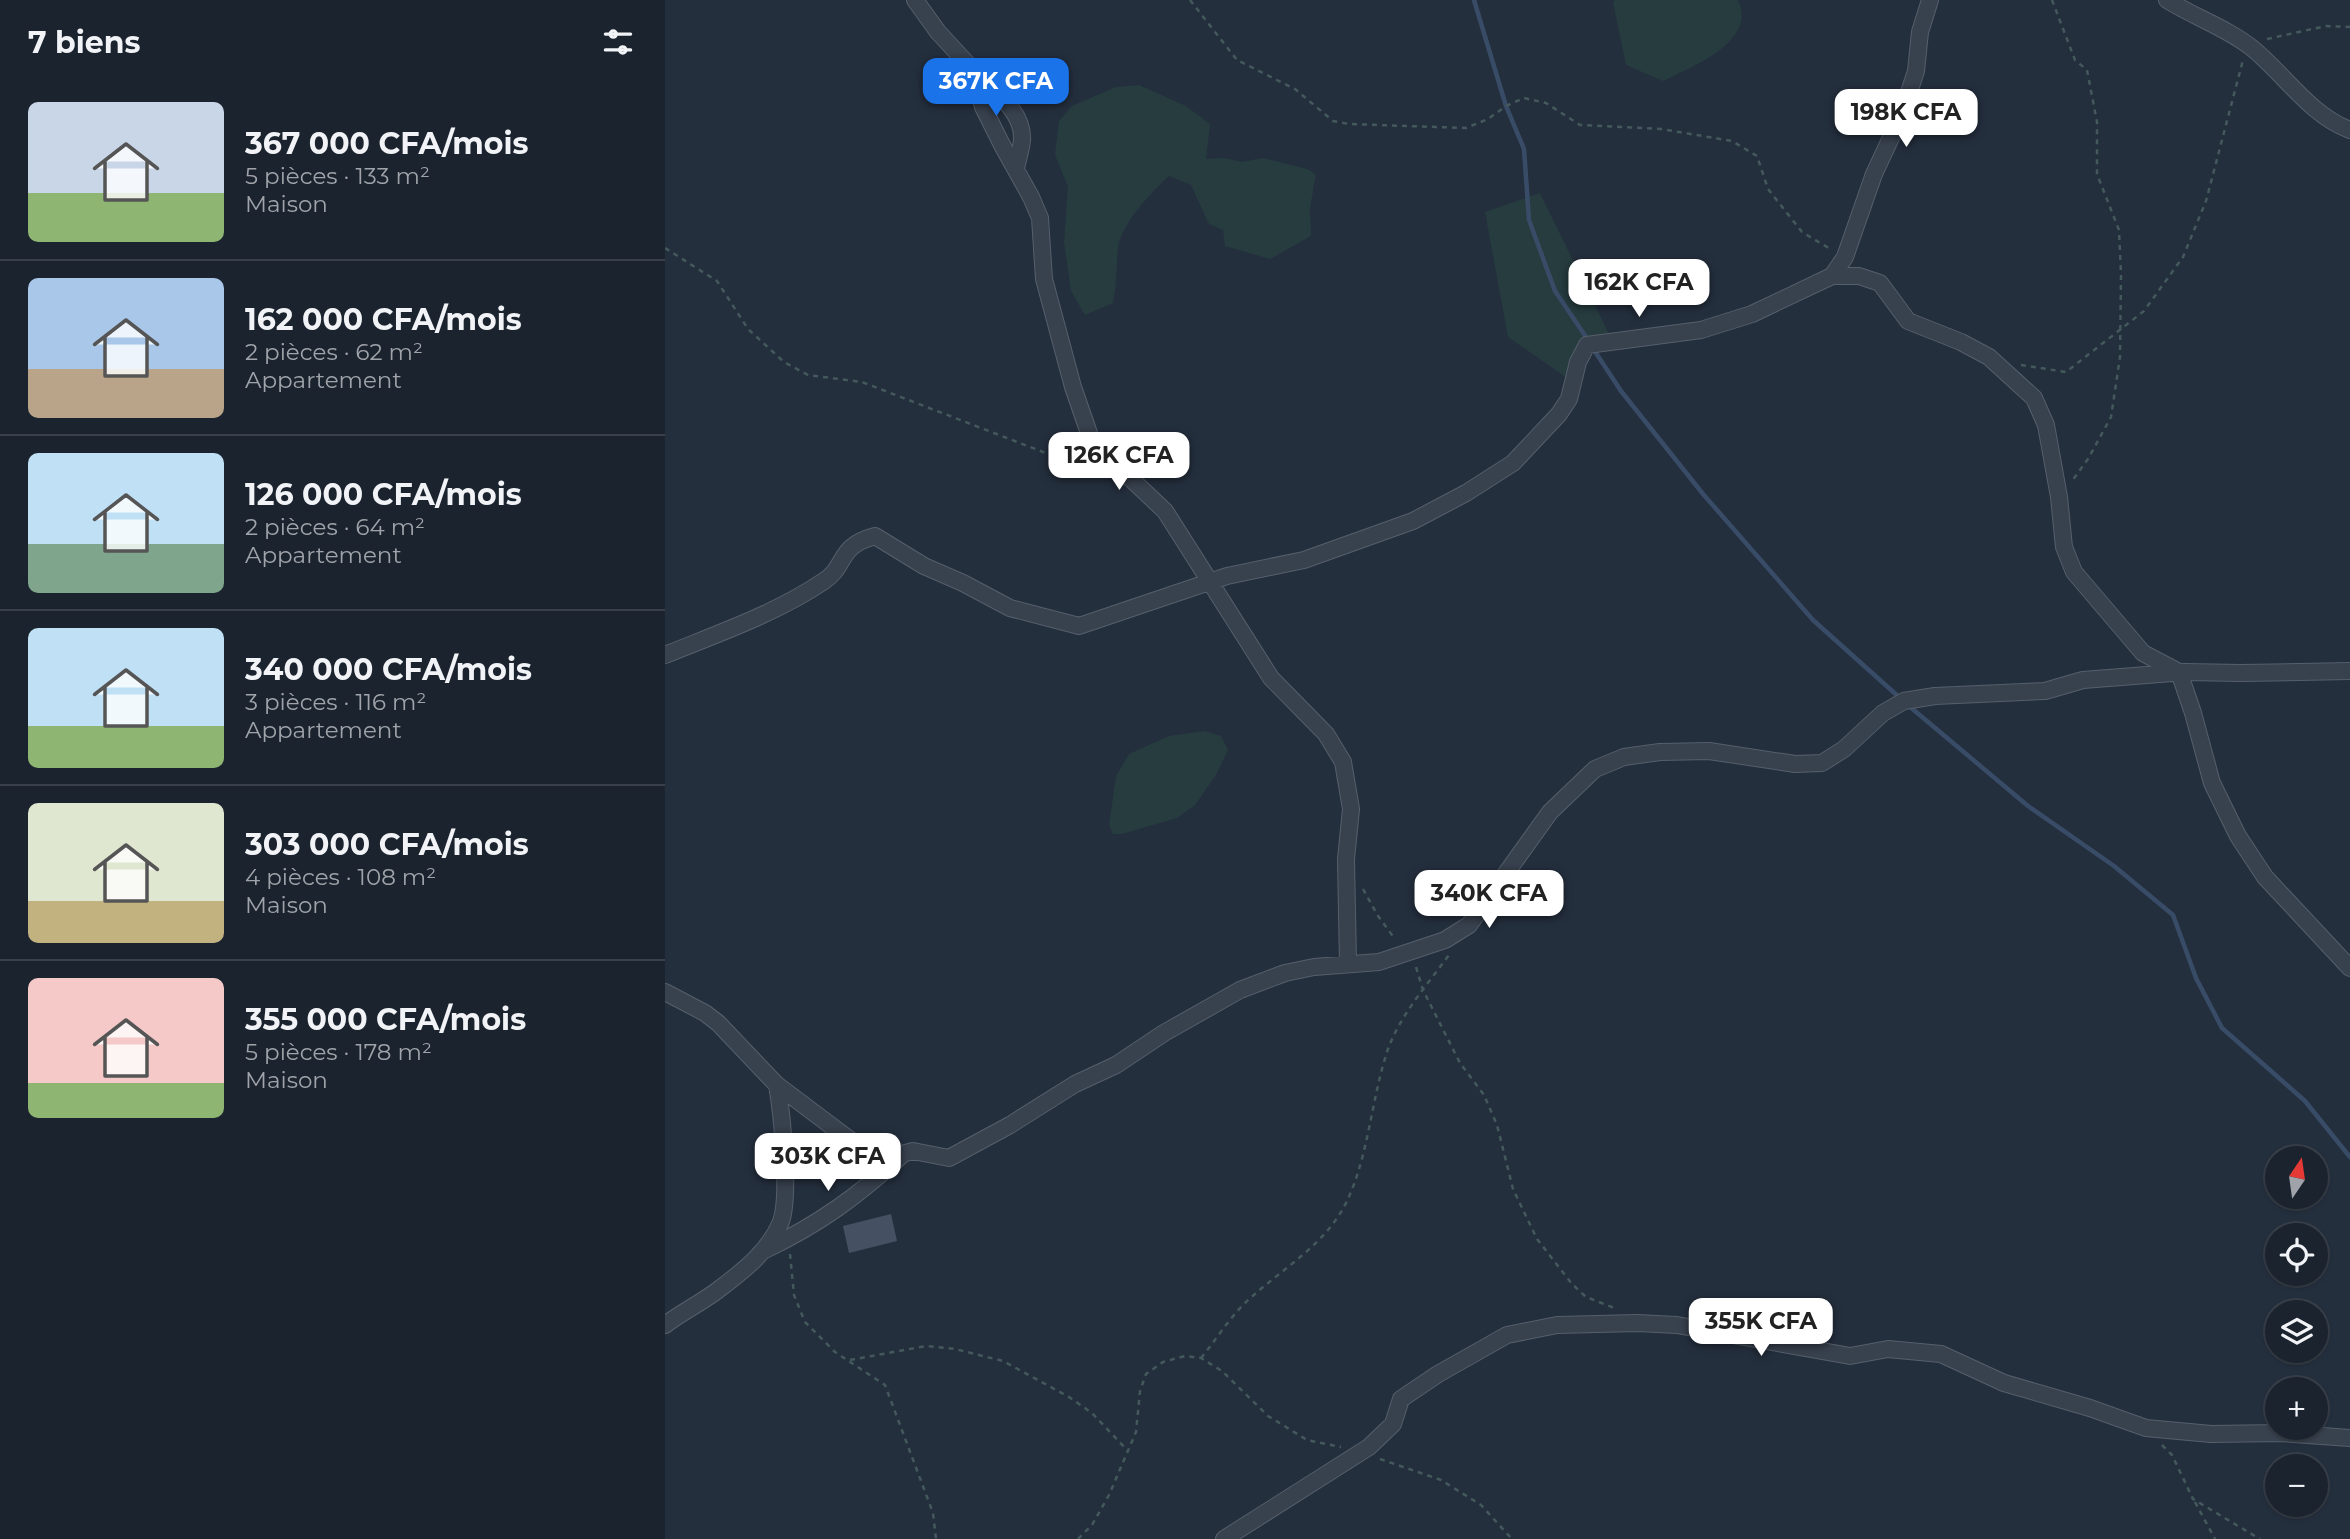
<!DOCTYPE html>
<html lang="fr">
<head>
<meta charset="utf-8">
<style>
	body { margin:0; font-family:Montserrat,sans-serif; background:#242b36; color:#f1f3f6; height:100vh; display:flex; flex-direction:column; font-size:26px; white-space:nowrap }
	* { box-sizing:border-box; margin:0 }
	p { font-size:23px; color:#a0a4aa }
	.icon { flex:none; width:38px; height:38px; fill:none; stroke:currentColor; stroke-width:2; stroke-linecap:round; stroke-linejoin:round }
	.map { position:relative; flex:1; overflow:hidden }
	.sheet { display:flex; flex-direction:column; background:#1b232e; width:665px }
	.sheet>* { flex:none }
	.needle { width:46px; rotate:13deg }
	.tools { position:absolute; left:1600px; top:1146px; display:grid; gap:14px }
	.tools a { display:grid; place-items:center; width:63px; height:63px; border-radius:50%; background:#1b232e; box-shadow:0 2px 5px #0004,0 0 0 2px #39404a; font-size:35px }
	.price { position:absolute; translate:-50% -60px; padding:0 16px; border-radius:14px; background:#fff; color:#222; font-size:23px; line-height:46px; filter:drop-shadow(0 2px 4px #0008) }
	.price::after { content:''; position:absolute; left:50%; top:42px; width:21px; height:16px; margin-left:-10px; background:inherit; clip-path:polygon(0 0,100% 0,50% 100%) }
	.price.active { background:#1a73e8; color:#fff }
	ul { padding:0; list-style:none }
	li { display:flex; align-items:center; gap:21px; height:175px; padding:0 28px }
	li+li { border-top:2px solid #39404a }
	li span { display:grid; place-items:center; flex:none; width:196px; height:140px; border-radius:10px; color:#555 }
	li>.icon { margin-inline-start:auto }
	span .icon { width:84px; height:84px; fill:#fffc; stroke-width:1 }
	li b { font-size:30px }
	h2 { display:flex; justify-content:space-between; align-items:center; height:84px; padding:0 28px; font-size:30px }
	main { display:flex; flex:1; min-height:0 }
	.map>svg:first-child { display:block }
	.green { fill:#263c3f }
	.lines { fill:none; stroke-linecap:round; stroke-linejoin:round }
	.stream { stroke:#394c67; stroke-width:4.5 }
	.building { fill:#455162 }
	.minor-casing { stroke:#565f6c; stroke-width:18 }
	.path { stroke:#44595c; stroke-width:2.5; stroke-dasharray:5 5; stroke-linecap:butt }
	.minor { stroke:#38414e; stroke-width:16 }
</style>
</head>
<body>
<main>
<section class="sheet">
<h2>7 biens<svg class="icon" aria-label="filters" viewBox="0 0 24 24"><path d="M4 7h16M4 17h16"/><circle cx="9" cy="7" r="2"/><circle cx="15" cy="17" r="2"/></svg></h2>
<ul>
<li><span style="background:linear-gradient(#c9d6e8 65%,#8fb573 0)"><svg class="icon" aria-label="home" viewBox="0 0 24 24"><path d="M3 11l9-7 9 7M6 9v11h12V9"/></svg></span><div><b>367 000 CFA/mois</b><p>5 pièces · 133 m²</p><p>Maison</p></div></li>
<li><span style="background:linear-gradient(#a9c7e8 65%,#b9a48a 0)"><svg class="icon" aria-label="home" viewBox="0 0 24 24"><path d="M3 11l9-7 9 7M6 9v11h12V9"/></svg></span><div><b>162 000 CFA/mois</b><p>2 pièces · 62 m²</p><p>Appartement</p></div></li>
<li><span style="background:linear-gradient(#bfe0f5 65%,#7fa58c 0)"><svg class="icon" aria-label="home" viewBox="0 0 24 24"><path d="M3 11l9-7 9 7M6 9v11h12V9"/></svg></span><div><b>126 000 CFA/mois</b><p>2 pièces · 64 m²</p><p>Appartement</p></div></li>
<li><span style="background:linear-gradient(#bfe0f5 70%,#8fb573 0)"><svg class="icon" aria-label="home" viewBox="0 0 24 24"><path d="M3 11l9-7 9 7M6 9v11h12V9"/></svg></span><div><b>340 000 CFA/mois</b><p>3 pièces · 116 m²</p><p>Appartement</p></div></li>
<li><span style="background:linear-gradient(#dfe7d0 70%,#c2b280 0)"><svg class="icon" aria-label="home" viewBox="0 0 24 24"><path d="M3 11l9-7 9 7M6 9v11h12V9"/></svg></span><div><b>303 000 CFA/mois</b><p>4 pièces · 108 m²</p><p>Maison</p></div></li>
<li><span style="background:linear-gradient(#f6c9c9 75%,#8fb573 0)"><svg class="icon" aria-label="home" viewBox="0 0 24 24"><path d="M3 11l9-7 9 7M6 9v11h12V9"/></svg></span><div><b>355 000 CFA/mois</b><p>5 pièces · 178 m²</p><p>Maison</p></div></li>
</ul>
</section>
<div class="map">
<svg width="1685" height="1539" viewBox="0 0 1685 1539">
	<rect width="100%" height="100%" fill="#242f3e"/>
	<path class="green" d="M950,0H1073C1093,42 1026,67 998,81L961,65L948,2Z
		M474,85L521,106L545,124L541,159L559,158L577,162L598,158L642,169L651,174L645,208L646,236L605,259L560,246L558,230L544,224L526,185L504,176C486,193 457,222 453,248C451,266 452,285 448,303L420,315L406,291L399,242L403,187L390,155L394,121L407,106L451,87Z
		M875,193L947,340L922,345L902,378L843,337L820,212Z
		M539,731L556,736L563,750L551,775L530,805L512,818L457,834H448L444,825L451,776L464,754L504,736Z"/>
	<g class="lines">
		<path class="stream" d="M809,0L841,106L859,149L864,220L890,291L923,340
			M927,347L956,391L1038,494L1148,620L1235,698
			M1244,706L1363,806L1449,866L1508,915L1531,978L1557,1028L1640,1101L1685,1157"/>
	</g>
	<path class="building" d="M226,1214L232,1241L184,1253L178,1226Z"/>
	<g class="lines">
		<g class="minor-casing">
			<path id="minor" d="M250,0L273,32L309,71L318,107L337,145L366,197L375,218L379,279L408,387L427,442L500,511L606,678L661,734L678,762L686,809L681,859L683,964
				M1502,0C1529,17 1562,28 1587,48C1619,74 1645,115 1685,130
				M311,72C329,91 359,112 357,140C356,150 353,159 351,168
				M1167,276L1180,257L1209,174L1237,114L1251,71L1255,32L1265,0
				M0,655C54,633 110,614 159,581C182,566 172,546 210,536L259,566L298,583L345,608L414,626L562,576L639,560L748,521L801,493L848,463L894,414L904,399L913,362L922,345L1036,330L1087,314L1167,276H1194L1215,283L1243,321L1296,342L1324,357L1369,398L1381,425L1394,497L1399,547L1409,572L1478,653L1514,672L1528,713L1547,783L1573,836L1600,877L1685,968
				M0,992L40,1013L53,1023L112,1085L205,1155L218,1159L248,1151L284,1158L345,1125L410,1084L451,1065L499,1033L575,990L620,973L649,967L714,962L780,940L804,925L885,812L930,769L959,757L995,752L1044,751L1130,764L1157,763L1179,749L1218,713L1239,701L1270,696L1380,691L1418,680L1520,672L1576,673L1685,671
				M100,1250C154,1224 193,1196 236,1156
				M0,1325C17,1312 36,1303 53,1290C77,1272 103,1252 115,1224C126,1200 117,1114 112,1085
				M559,1539L704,1447L728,1424L736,1399L773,1374L842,1335L892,1325L972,1323L1012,1325L1185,1356L1223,1349L1276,1354L1339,1383L1425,1408L1481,1428L1546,1434L1616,1433L1685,1438"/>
		</g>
		<path class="path" d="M525,0L572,60L630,89L668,121L684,124L801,128L823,119L841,106L859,98L881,103L915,125L996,129L1067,141L1092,156L1103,189L1137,232L1167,250
			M1387,0L1410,60L1422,70L1432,122V174L1454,230L1456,274L1455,357L1446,417L1423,459L1407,481
			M1602,39L1661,26L1685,27
			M0,248L52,281L83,329L119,362L143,375L197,382L391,457L427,463
			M1356,365L1401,372L1479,311L1518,257L1541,201L1578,60
			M698,889L713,916L730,939
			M751,967L758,990L795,1063L819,1095L832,1125L848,1189L872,1239L907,1284L921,1297L952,1309
			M125,1254L129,1295L140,1322L170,1352L220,1385L268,1513L271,1539
			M536,1358C550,1341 563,1320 579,1304C613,1271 659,1247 681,1203C704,1156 706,1099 723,1049C736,1014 762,985 784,955
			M185,1360L261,1346L290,1349L338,1361L404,1397L427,1413L463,1451
			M1497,1445L1507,1455L1528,1499L1595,1539
			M715,1459L776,1480L816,1505L847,1539
			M1530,1502L1550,1539
			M413,1539L427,1525L444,1495L471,1432L475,1391L481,1374L498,1362L520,1356L536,1358L557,1371L603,1416L642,1440L676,1447"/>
		<use href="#minor" class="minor"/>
	</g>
</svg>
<div class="tools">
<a><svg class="needle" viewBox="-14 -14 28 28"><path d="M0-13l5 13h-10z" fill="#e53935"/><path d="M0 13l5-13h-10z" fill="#a0a4aa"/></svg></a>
<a><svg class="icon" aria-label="locate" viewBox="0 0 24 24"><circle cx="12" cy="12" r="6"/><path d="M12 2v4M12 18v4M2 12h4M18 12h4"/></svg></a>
<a><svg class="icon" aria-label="layers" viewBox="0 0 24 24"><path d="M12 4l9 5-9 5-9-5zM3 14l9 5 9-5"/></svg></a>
<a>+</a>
<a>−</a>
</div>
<b class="price active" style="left:331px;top:118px">367K CFA</b>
<b class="price" style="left:1241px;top:149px">198K CFA</b>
<b class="price" style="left:974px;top:319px">162K CFA</b>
<b class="price" style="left:454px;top:492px">126K CFA</b>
<b class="price" style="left:824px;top:930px">340K CFA</b>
<b class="price" style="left:163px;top:1193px">303K CFA</b>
<b class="price" style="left:1096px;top:1358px">355K CFA</b>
</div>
</main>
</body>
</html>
